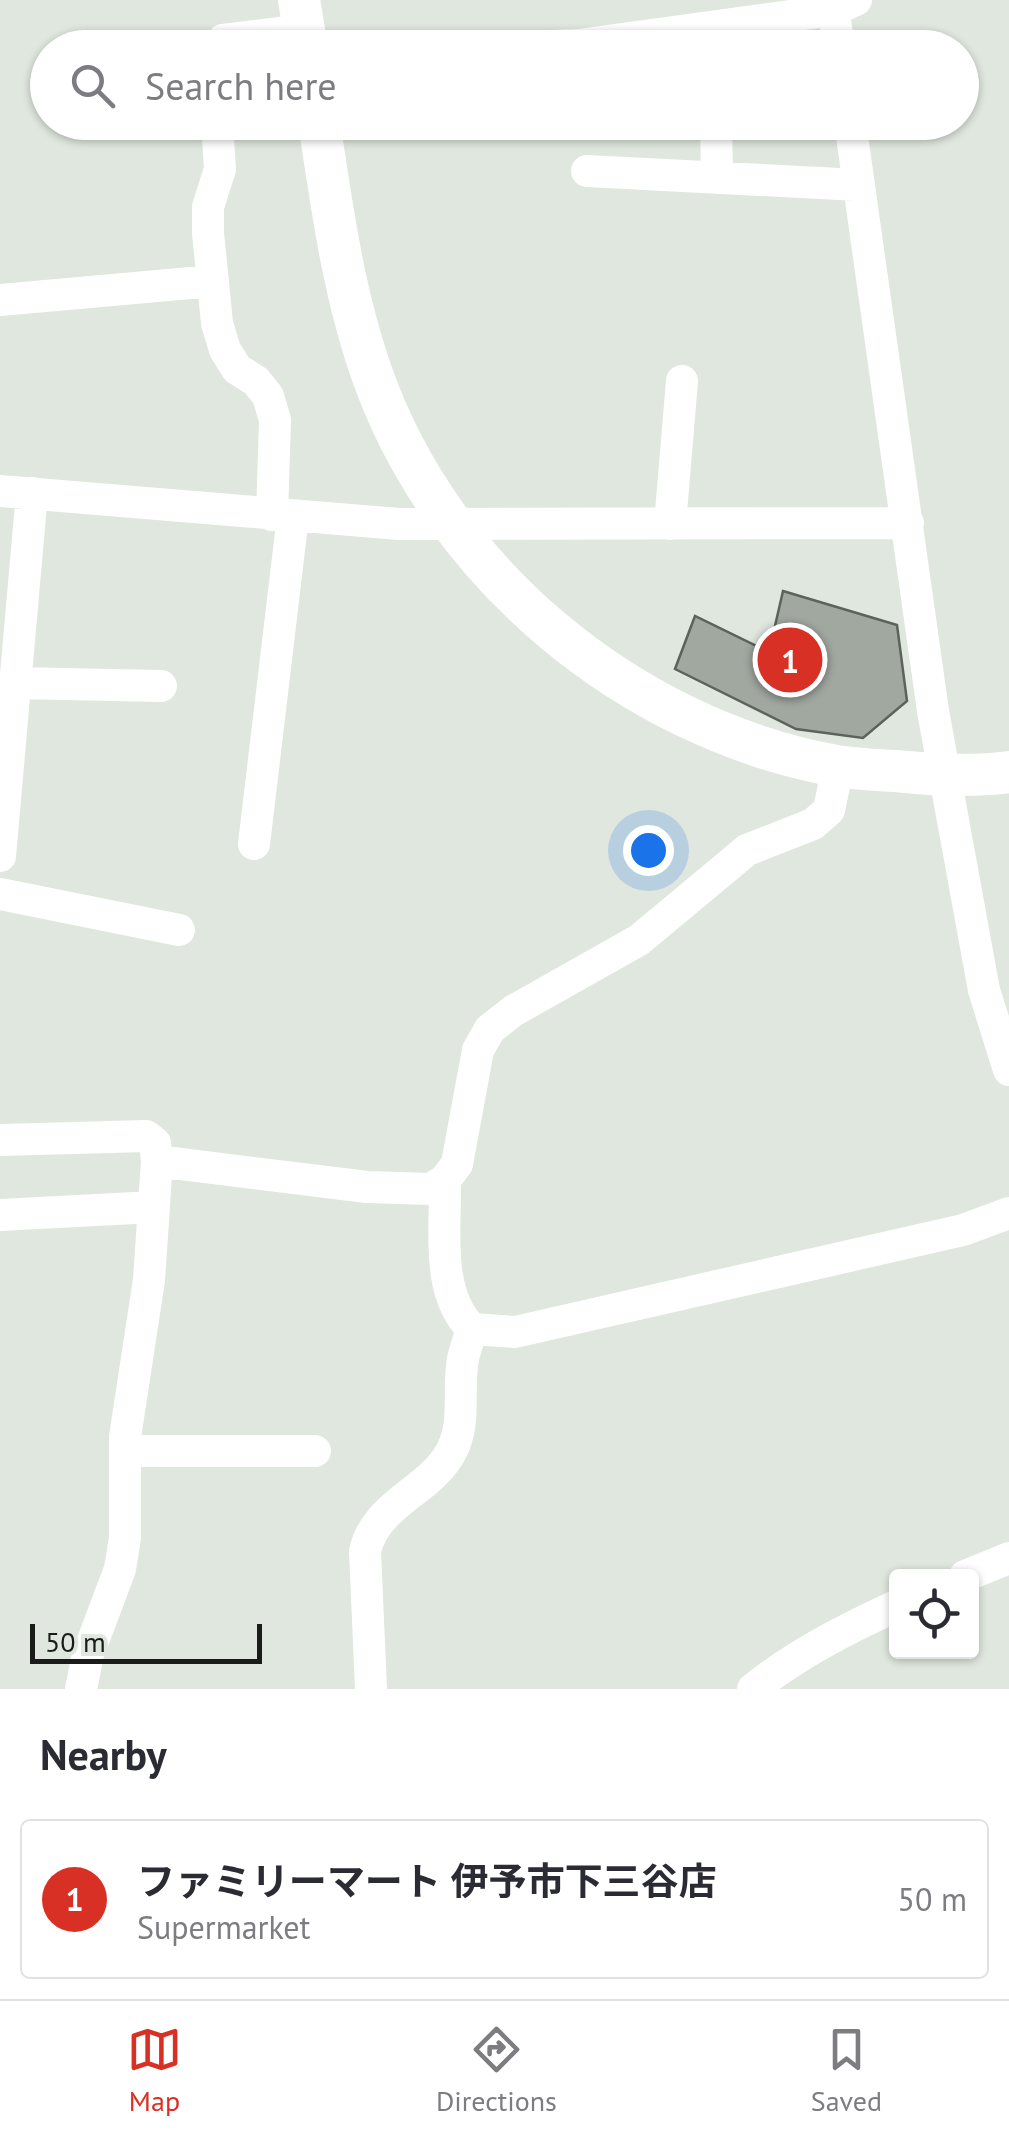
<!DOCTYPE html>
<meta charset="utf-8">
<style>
body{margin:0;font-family:"PT Sans","Noto Sans JP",sans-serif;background:#f7f7f7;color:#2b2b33}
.controls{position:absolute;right:30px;bottom:30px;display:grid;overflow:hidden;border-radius:10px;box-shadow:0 2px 8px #0004}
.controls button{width:90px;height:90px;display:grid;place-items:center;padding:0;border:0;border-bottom:2px solid #e1e1e2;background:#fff;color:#2b2b33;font:50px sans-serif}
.scale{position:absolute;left:30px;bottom:25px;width:232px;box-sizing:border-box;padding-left:10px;border:5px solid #191c19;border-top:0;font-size:28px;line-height:35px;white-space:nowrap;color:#191c19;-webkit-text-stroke:8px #dfe7de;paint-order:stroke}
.you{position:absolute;left:648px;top:850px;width:35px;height:35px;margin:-25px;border:8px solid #fff;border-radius:50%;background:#1a73e8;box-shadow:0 0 0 15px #1a73e833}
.badge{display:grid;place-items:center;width:65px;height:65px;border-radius:50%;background:#d93025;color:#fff;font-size:32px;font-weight:700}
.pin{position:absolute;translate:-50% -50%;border:5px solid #fff;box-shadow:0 2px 10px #0006}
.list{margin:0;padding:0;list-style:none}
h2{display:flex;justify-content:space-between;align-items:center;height:130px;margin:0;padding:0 40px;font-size:42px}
h2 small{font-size:32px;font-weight:400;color:#7c7c81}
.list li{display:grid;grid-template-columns:65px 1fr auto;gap:30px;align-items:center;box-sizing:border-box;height:160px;margin:0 20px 20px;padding:0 20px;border:2px solid #e1e1e2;border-radius:10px}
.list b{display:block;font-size:38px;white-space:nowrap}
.list p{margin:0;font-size:32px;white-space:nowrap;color:#7c7c81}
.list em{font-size:32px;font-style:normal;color:#7c7c81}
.icon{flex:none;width:55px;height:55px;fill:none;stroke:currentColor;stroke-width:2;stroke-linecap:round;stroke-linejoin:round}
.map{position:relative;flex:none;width:1009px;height:1689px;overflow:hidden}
.search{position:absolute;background:#fff;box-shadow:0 2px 8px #0004;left:30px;right:30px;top:30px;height:110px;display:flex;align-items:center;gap:25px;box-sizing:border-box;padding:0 35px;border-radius:55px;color:#7c7c81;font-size:38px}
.sheet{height:310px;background:#fff}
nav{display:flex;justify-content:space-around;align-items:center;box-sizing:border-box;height:140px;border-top:2px solid #e1e1e2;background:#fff;font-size:28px;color:#7c7c81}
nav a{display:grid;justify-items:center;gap:5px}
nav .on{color:#d93025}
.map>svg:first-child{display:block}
</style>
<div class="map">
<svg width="1009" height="1689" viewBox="0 0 1009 1689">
<rect width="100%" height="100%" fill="#dfe7de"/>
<!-- building -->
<path fill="#a1a8a0" stroke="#5c635b" stroke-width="2.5" d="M783 591 897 625 907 701 863 738 796 729 675 669 695 616 769 652Z"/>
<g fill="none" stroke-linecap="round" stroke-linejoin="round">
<!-- minor -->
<path stroke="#fff" stroke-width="32" d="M832 0 839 48
M216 48 223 40 304 30
M493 48 578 45 834 10 856 0
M217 122 220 169 208 207V233L217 323 225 350 237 369 256 381 268 396 275 420 272 515
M716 122 717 178
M850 122 933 711 984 990 1009 1070
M587 171 859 185
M0 300 213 281
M0 491 399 524 908 523
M670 524 682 381
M15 683 161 686
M254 844 293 516
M0 856 32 493
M0 894 179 930
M0 1140 146 1136 155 1143 157 1161 149 1280 125 1437V1538L120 1569 88 1654 81 1689
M157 1161 367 1187 431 1189 445 1180 457 1164 478 1050 490 1029 513 1011 639 940 747 850 813 824 829 810 838 766
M445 1180C446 1228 435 1293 472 1329L515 1332 963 1230 1009 1213
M0 1215 154 1207
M125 1451H315
M965 1576 1009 1558
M371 1689 365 1551C376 1503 429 1492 451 1452 467 1421 457 1391 463 1359 465 1349 469 1339 472 1329
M753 1689C797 1654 846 1629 896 1606"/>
<!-- tertiary -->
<path stroke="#fff" stroke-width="42" d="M299 0 307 48
M319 122C332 207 343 292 372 374 442 573 629 728 836 766 855 769 876 770 896 771 934 775 971 777 1009 772"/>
</g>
</svg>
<div class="controls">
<button><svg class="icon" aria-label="locate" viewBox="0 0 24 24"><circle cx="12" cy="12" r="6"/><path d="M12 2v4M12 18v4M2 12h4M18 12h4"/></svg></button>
</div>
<div class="scale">50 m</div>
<div class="you"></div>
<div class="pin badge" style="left:790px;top:660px">1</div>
<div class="search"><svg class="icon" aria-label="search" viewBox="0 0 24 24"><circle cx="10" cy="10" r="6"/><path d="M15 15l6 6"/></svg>Search here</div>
</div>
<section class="sheet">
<h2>Nearby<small></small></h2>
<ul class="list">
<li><span class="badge">1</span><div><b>ファミリーマート 伊予市下三谷店</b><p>Supermarket</p></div><em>50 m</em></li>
</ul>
</section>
<nav>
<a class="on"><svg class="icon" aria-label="map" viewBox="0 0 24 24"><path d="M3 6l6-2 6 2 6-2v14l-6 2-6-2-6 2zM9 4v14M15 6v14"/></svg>Map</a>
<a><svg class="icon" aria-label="directions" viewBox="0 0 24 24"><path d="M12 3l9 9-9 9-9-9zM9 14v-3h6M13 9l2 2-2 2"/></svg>Directions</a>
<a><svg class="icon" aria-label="saved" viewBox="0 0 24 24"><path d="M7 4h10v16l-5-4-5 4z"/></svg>Saved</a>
</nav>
